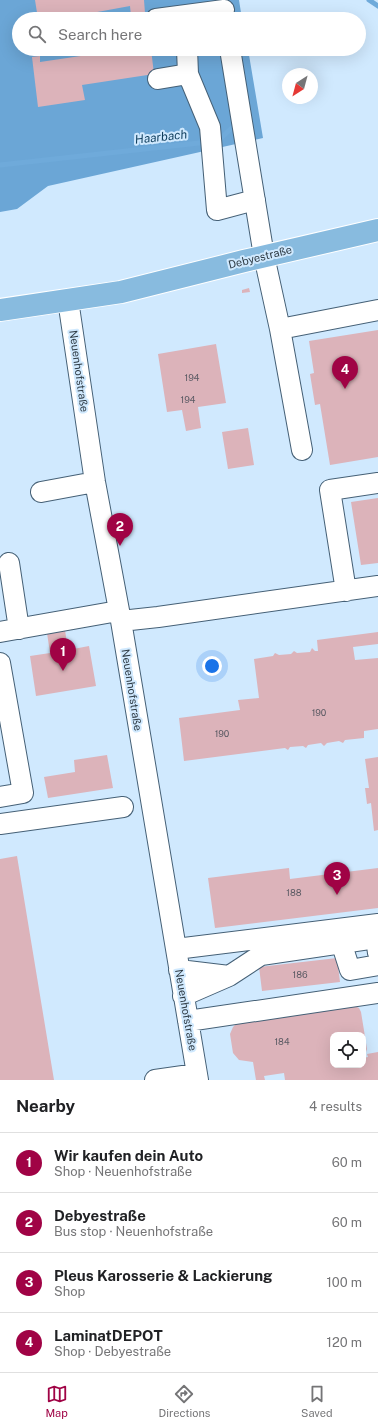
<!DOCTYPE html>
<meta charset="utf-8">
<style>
body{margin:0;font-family:"Public Sans",sans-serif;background:#f6f6f6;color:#202124}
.controls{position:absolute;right:12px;bottom:12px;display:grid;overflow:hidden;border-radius:8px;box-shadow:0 4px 16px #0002}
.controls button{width:36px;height:36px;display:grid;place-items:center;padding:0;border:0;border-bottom:1px solid #e0e0e0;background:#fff;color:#202124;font:20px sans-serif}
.compass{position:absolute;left:282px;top:68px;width:36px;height:36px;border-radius:50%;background:#fff;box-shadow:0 4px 16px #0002;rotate:216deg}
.you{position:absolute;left:212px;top:666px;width:14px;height:14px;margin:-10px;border:3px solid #fff;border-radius:50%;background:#1a73e8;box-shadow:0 0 0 6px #1a73e833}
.badge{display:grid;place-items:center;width:26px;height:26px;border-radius:50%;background:#a00345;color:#fff;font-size:13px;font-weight:700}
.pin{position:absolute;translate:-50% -33px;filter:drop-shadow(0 1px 2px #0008)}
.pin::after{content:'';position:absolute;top:21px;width:14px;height:12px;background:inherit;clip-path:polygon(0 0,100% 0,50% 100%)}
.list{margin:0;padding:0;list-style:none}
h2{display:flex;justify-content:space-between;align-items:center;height:52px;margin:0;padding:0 16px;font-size:17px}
h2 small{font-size:13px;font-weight:400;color:#757577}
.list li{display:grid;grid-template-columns:26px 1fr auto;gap:12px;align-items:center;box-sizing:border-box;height:60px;padding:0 16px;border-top:1px solid #e0e0e0}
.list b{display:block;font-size:15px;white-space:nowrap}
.list p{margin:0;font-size:13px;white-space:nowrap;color:#757577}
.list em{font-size:13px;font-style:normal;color:#757577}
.icon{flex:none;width:22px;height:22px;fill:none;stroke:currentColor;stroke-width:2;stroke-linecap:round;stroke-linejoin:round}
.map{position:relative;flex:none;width:378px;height:1080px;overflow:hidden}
.search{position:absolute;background:#fff;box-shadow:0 4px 16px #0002;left:12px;right:12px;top:12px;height:44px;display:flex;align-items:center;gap:10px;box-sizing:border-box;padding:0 14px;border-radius:22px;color:#757577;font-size:15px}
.sheet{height:292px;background:#fff}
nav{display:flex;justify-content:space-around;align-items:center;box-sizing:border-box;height:56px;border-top:1px solid #e0e0e0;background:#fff;font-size:11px;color:#757577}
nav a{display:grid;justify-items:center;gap:2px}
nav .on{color:#a00345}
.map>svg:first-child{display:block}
</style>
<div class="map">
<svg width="378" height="1080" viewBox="0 0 378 1080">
<rect width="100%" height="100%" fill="#d0e9fe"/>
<!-- forest -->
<path fill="#6ba6d6" d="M0 0H239L242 19H19V49H248L263 138 48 186 17 209 0 212Z"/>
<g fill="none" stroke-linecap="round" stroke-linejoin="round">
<!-- stream -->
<path stroke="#6faada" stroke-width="5" d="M227 0 231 19
M369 0 378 6
M216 141 219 140 237 123
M0 165 208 142"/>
</g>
<!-- building -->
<path fill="#dcb3ba" d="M35 0H144L145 13 131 16 130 6 59 19H38Z
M128 49H151L154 74 82 85 85 100 38 107 32 57 40 56V62Z
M249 288 250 292 242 293V290Z
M378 330V457L330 465 320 404 315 405 310 374 314 373 309 341Z
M216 344 226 403 198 407 201 428 186 431 182 410 167 412 158 354Z
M248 428 254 465 228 469 222 432Z
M378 498V563L361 565 351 502Z
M65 630 68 650 89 646 96 686 36 696 30 656 50 653 47 633Z
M378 632V644L353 647 355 660 378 658V729L364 731V738L345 740 343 743 339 741 327 743 324 746 321 743 308 745 306 748 303 746 290 747 288 750 285 748 184 761 179 718 240 710 238 700 259 698 254 659 273 656 275 653 279 655 291 654 294 651 297 653 310 652 312 648 315 651H318L317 640Z
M107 755 113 788 48 798 44 777 75 772 74 760Z
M378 757V830L374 831 371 803 367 804 365 788H369L365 759Z
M17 856 54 1080H0V859Z
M289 868 290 879 378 868V908L215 928 208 878Z
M337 958 340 982 262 991 259 967Z
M353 1005 359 1008 361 1012 367 1049 366 1052 363 1057V1035H333V1065H363V1058L368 1057 367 1054 378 1052V1080H285L284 1073 264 1076 265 1080H256L253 1062 239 1060 233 1053 230 1034 233 1027 237 1023Z"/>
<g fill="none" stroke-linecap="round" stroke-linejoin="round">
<defs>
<path id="minor" d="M156 19 224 10
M187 49 188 74 210 127 217 210 255 200
M230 49 264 256 280 329 378 310
M158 79 188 74
M68 300 95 482 121 621 198 1080
M280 329 302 450
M41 492 95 482
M9 563 19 629
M346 591 330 490 378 483
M121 621 158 617 378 586
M0 632 118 611
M0 663 23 793 0 797
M0 824 123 807
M341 942 350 970 378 965
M176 949 378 924
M179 970 229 976 183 996
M229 976 261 955 376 938 378 953
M188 1021 378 993
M155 1080 197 1074"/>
<path id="major" d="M0 310 121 292 244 261 378 230"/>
</defs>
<!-- minor casing -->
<use href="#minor" stroke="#456076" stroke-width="22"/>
<!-- major casing -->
<use href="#major" stroke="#fff" stroke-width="24"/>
<!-- minor -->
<use href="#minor" stroke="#fff" stroke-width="20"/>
<!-- major -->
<use href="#major" stroke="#88bbdf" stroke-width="22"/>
</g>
<g text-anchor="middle" stroke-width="4" stroke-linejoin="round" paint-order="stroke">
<!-- number labels -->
<g font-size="9" fill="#5a5a63">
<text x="192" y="381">194</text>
<text x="188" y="403">194</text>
<text x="319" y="716">190</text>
<text x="222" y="737">190</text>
<text x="294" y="896">188</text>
<text x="300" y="978">186</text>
<text x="282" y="1045">184</text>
</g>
<!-- street labels -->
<g font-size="11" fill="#2f3c46" stroke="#d0e9fe">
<text transform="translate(260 257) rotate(-14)" y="4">Debyestraße</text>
<text transform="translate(79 371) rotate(82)" y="4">Neuenhofstraße</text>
<text transform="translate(132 690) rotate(81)" y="4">Neuenhofstraße</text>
<text transform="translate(186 1010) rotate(80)" y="4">Neuenhofstraße</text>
</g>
<!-- water labels -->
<g font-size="12" font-style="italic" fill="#0d3c5b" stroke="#d0e9fe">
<text transform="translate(161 137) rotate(-6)" y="4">Haarbach</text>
</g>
</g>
</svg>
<div class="controls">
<button><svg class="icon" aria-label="locate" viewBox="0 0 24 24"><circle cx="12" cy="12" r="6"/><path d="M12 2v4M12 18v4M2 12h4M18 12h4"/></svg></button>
</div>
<svg class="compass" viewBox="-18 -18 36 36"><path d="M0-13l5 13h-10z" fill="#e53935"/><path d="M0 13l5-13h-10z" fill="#757577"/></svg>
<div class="you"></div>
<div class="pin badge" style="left:63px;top:671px">1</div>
<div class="pin badge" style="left:120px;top:546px">2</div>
<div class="pin badge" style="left:337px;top:895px">3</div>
<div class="pin badge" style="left:345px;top:389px">4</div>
<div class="search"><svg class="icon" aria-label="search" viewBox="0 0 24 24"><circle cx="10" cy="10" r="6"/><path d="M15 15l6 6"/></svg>Search here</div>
</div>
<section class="sheet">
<h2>Nearby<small>4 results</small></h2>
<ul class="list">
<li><span class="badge">1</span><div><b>Wir kaufen dein Auto</b><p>Shop · Neuenhofstraße</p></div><em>60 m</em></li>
<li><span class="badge">2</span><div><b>Debyestraße</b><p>Bus stop · Neuenhofstraße</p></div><em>60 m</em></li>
<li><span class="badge">3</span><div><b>Pleus Karosserie &amp; Lackierung</b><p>Shop</p></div><em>100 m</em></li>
<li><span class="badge">4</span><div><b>LaminatDEPOT</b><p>Shop · Debyestraße</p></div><em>120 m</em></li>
</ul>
</section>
<nav>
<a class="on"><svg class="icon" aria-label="map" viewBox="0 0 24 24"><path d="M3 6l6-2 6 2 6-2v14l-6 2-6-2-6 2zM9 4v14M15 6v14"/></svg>Map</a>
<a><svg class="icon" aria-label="directions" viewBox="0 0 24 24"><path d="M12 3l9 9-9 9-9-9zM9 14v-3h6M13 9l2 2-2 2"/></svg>Directions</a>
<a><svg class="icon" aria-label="saved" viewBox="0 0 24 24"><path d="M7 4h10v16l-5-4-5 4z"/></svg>Saved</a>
</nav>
